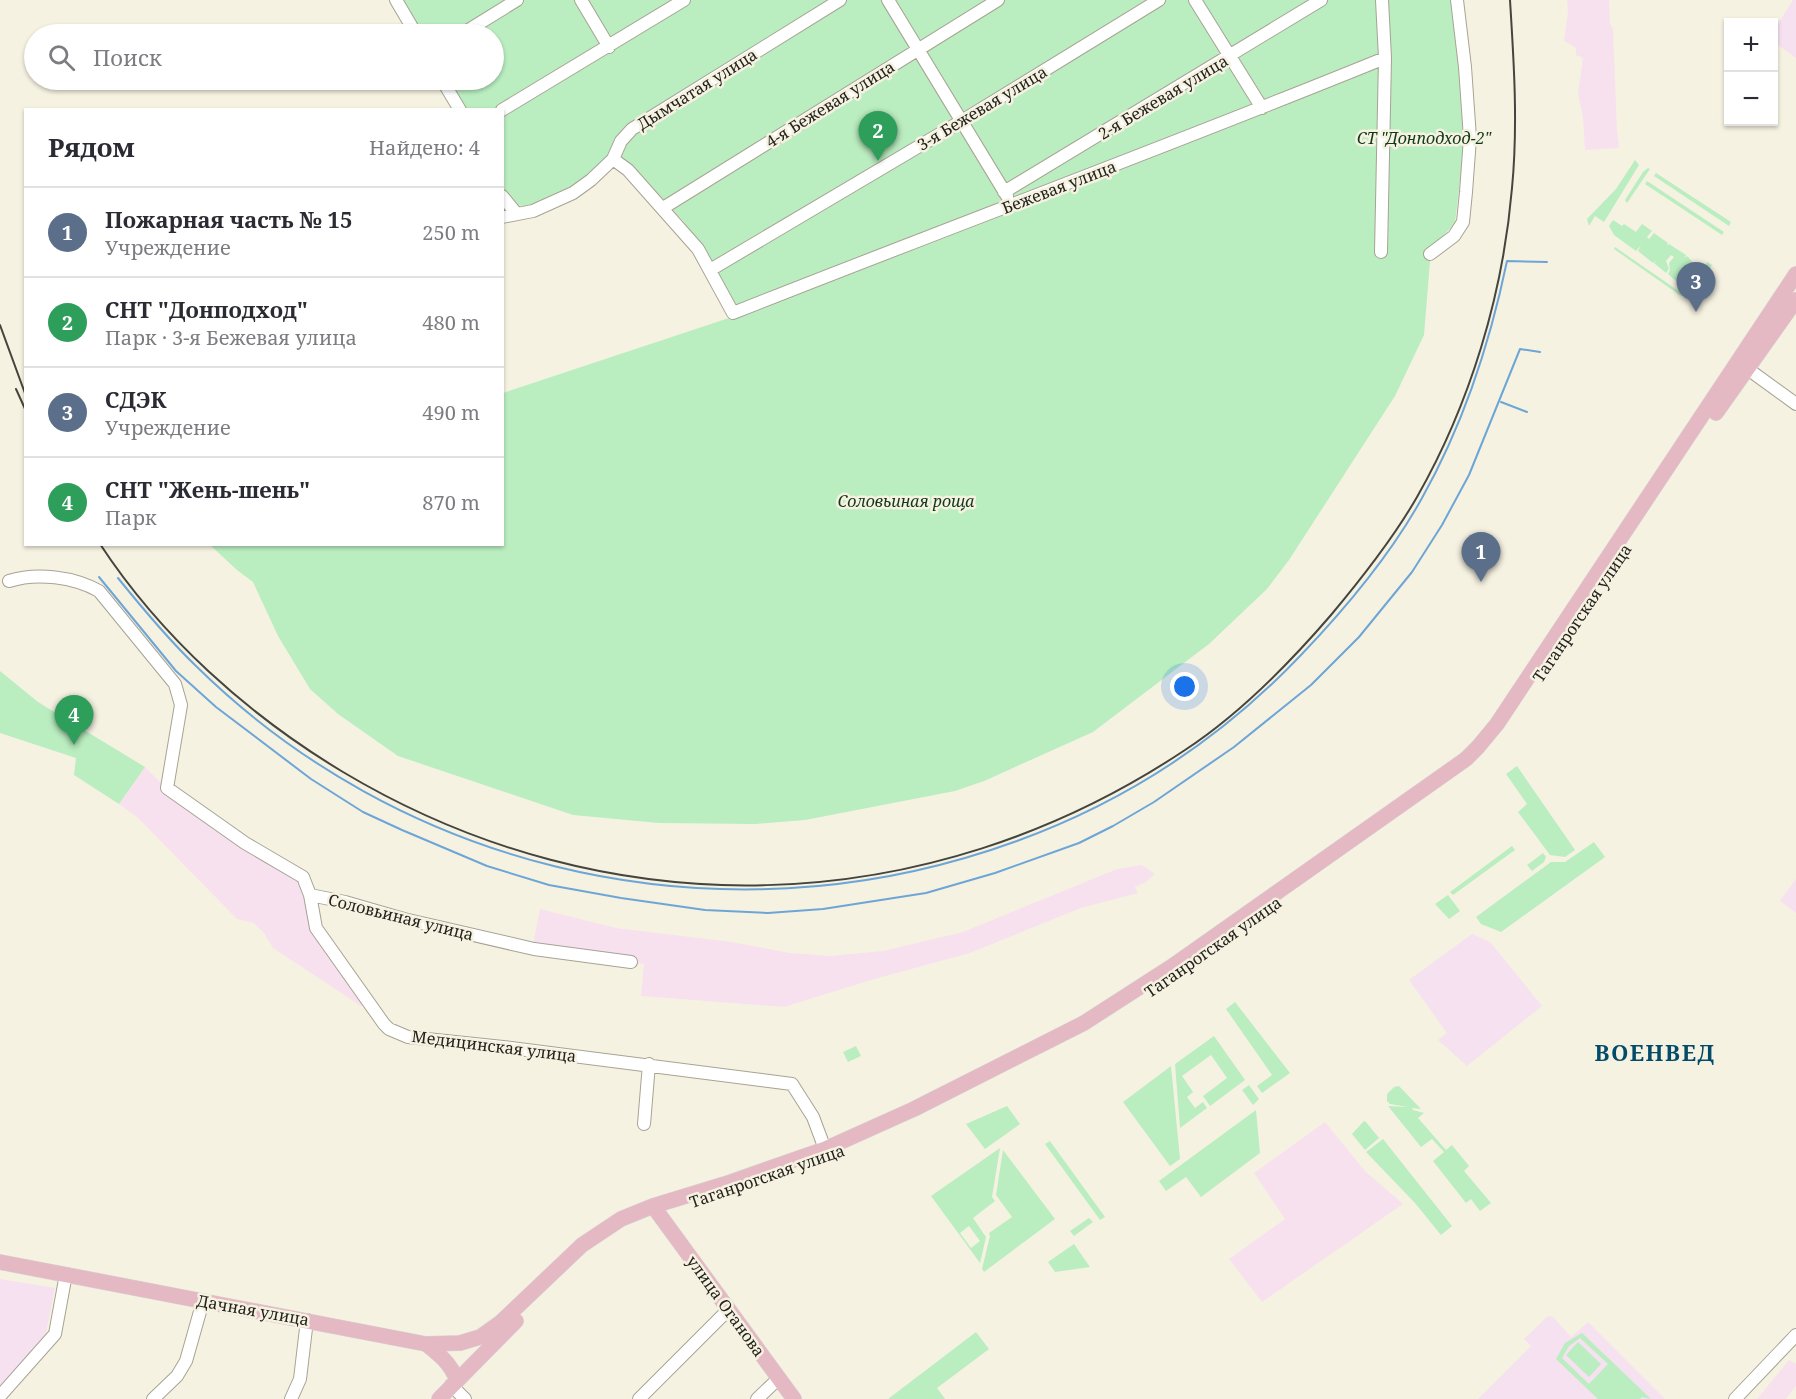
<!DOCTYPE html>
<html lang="ru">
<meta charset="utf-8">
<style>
body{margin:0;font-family:"Noto Serif",serif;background:#f2f2f3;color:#2b2b33}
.controls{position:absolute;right:18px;top:18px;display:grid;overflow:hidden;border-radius:0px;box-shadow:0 2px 4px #0004}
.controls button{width:54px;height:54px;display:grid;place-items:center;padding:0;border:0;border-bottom:2px solid #e1e1e2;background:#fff;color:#2b2b33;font:30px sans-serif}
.you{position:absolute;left:1185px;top:687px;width:21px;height:21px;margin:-15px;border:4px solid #fff;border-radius:50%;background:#1a73e8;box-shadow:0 0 0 9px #1a73e833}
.badge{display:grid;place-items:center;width:39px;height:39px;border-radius:50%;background:#d93025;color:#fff;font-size:20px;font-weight:700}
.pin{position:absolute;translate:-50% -50px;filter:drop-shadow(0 2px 3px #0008)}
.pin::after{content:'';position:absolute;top:32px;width:21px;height:18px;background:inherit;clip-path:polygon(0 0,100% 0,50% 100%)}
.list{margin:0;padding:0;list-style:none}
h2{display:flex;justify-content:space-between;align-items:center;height:78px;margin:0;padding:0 24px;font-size:26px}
h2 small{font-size:20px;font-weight:400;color:#7c7c81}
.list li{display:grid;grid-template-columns:39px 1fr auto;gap:18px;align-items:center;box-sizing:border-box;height:90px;padding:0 24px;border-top:2px solid #e1e1e2}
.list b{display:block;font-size:22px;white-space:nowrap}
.list p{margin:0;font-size:20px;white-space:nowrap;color:#7c7c81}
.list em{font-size:20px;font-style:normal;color:#7c7c81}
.icon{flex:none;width:33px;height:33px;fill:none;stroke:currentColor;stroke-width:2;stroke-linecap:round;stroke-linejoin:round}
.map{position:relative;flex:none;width:1796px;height:1399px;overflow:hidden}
.search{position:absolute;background:#fff;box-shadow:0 2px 4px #0004;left:24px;top:24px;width:480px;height:66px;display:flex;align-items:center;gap:15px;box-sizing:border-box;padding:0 21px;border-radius:33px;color:#7c7c81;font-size:22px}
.panel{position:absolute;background:#fff;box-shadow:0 2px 4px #0004;left:24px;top:108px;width:480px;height:438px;border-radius:0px}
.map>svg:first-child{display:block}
</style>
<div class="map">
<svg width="1796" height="1399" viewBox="0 0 1796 1399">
<rect width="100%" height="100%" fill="#f6f2e2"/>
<!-- industrial -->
<path fill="#f8e1ee" d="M1567 0H1609L1610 24 1613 29 1617 130 1619 148 1585 150 1583 118 1578 93 1583 58 1576 55V48L1564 41 1568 13Z
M145 767 161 783 227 834 293 874 303 887 309 923 366 1001 361 1006 273 948 264 933 254 923 237 919 138 818 119 804Z
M1142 865 1155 874 1146 882 1135 887 1138 893 1081 908 970 953 871 980 784 1007 641 996 644 964 532 949 540 909 616 928 732 942 790 953 830 956 883 951 963 932 1117 869Z
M1325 1122 1365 1171 1403 1204 1262 1302 1229 1259 1285 1219 1254 1173Z
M1789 1360 1796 1364V1386L1786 1399H1757Z"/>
<!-- education -->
<path fill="#f6e1f0" d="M1793 0H1796V58L1774 42V30Z
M1796 879V913L1780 901Z
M1472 934 1490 942 1542 1006 1467 1066 1438 1040 1447 1033 1409 980Z
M0 1279 55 1288 45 1338 0 1390Z
M1548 1316 1553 1317 1571 1337 1588 1322 1665 1399H1478L1531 1346 1524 1339Z"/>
<!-- green -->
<path fill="#baedc0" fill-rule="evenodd" d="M399 0H1452L1465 138 1455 223 1431 249 1424 335 1395 396 1289 560 1267 589 1209 644 1093 732 984 781 955 791 805 820 756 824 659 823 573 815 398 756 338 714 310 689 278 636 253 582 237 570 210 545 502 544 503 393 732 317 684 222 630 164 611 157 590 179 529 207 517 205 503 189 502 110 460 109 445 80H494V34H419Z
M1635 160 1639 165 1604 222 1595 216 1589 226 1587 219 1616 189Z
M1648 168 1650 169 1627 203 1625 200 1643 172Z
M1656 173 1731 222 1729 226 1654 176Z
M1647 181 1724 232 1722 235 1645 184Z
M1613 220 1622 226 1624 224 1636 232 1642 224 1652 231 1647 237 1649 239 1654 233 1668 243 1667 246 1669 244 1686 255 1684 258 1687 256C1697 264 1694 272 1686 280L1676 281 1668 274 1670 270 1669 263 1674 257 1671 255 1666 261 1669 269 1666 273 1654 263 1656 260 1653 263 1638 251 1641 245 1636 251 1614 235 1609 226Z
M1615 247 1683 294 1681 296 1614 249Z
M1707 262 1712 265 1695 291 1690 288Z
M0 671 38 702 145 767 119 804 74 775 76 758 0 733Z
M1517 766 1575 850 1565 857 1550 855 1518 812 1527 804 1506 774Z
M1594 842 1605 857 1501 932 1481 924 1476 917 1551 862H1565Z
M1512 846 1515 850 1453 895 1450 892Z
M1543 853 1546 857 1544 862 1532 871 1527 865Z
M1448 895 1460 911 1449 919 1435 904Z
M1235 1002 1290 1073 1262 1093 1257 1086 1272 1075 1226 1009Z
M1214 1036 1245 1080 1210 1106 1203 1096 1227 1078 1211 1055 1182 1076 1193 1092 1187 1097 1195 1108 1203 1102 1207 1108 1180 1128 1175 1064Z
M856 1046 861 1056 848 1062 843 1052Z
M1171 1066 1180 1159 1170 1166 1123 1102Z
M1249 1085 1259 1099 1253 1105 1242 1090Z
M1399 1086 1421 1109 1412 1108 1413 1110 1424 1113 1418 1118 1446 1150 1452 1145 1469 1166 1464 1171 1491 1203 1480 1211 1471 1199 1466 1203 1433 1161 1444 1152 1432 1139 1421 1147 1388 1106 1408 1107 1390 1104 1387 1101V1094L1394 1087Z
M1007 1106 1020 1124 985 1149 966 1124Z
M1256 1110 1260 1153 1201 1197 1186 1177 1166 1191 1159 1181Z
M1364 1121 1366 1122 1379 1138 1365 1150 1352 1134Z
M1383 1139 1452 1226 1441 1235 1415 1203 1366 1152Z
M1050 1141 1105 1217 1100 1220 1045 1144Z
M1000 1148 992 1197 995 1201 973 1218 986 1237 980 1263 931 1196ZM969 1226 980 1241 971 1248 960 1233Z
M1003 1150 1055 1219 984 1272 982 1269 990 1236 989 1233 1012 1217 996 1195Z
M1089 1218 1093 1222 1074 1236 1070 1231Z
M1074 1244 1090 1267 1055 1272 1048 1262Z
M976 1332 989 1349 937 1388 945 1399H888Z
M1582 1333 1651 1399 1642 1397 1640 1399H1598L1556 1359 1565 1343ZM1580 1338 1608 1364 1589 1384 1562 1358 1569 1346Z
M1578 1342 1601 1364 1589 1377 1566 1355Z"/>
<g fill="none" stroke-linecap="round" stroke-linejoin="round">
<!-- stream -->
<path stroke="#6da6d6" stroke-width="2" d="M1501 402 1527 412
M99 577 176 671 216 707 311 779 363 812 402 830 487 866 549 885 621 898 705 910 768 913 823 909 926 893 995 873 1079 843 1113 826 1154 802 1234 747 1311 685 1359 637 1412 572 1442 525 1469 475 1520 349 1540 352
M118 578C143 609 168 639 196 666 398 865 694 937 965 858 1096 820 1207 754 1301 655 1346 608 1390 556 1422 498 1463 425 1490 343 1507 261L1547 262"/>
<defs>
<path id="minor" d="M396 0 416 34
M581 0 609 47
M888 0 1007 196
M1195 0 1262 108
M462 34 517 0
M442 80 460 110
M502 110 684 0
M613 159 628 170 698 249 733 313C950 227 1169 146 1385 58
M1004 192 1321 0
M502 196 516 213
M663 208 998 0
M502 217 533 211 573 193 591 180 613 159 621 141 632 129 840 0
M1381 252 1385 58 1382 0
M1430 254 1454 236 1463 222 1466 192 1470 138 1465 67 1457 0
M710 270 960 122 1159 0
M1741 364 1796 404
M9 581C37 572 74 577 99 591L175 684 181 705 167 788 245 843 303 877 310 895 345 902 404 919 534 949 631 962
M310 895 316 928 384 1024 389 1029 408 1037 503 1047 792 1084 813 1117 825 1149
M644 1124 649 1064
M451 1385 465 1399
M0 1396 55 1334 66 1274
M153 1399 177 1376 186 1361 203 1301
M291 1399 300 1379 307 1320
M639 1399 728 1310
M757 1399 779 1378
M1735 1399 1796 1335"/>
<path id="major" d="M1716 413 1796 300
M653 1206 794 1399
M0 1262 426 1344 460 1343 480 1337 501 1322 582 1245 621 1219 653 1206 725 1184 825 1149 914 1109 1084 1023 1174 965 1466 759 1478 747 1497 724 1796 274
M426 1344C440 1355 450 1363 457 1380
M439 1399 516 1321"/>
</defs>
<!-- minor casing -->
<use href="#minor" stroke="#a7a394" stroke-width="14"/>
<!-- major casing -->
<use href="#major" stroke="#d7d7d6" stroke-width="16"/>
<!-- minor -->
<use href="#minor" stroke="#fff" stroke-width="12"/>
<!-- major -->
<use href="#major" stroke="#e5b9c4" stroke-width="15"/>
<!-- rail -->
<path stroke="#46453d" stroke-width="2" d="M0 325 26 396
M16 389 26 411
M100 544C161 637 248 715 343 772 609 931 927 922 1185 750 1240 714 1288 665 1331 615 1362 578 1393 539 1417 497 1470 404 1503 295 1512 188 1518 126 1514 63 1510 0"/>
</g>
<g text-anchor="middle" stroke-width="5" stroke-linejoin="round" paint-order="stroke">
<!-- street labels -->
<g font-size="16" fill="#23221c" stroke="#f6f2e2">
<text transform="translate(697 89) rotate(-32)" y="6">Дымчатая улица</text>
<text transform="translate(1163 97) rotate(-31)" y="6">2-я Бежевая улица</text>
<text transform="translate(830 104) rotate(-32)" y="6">4-я Бежевая улица</text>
<text transform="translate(982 108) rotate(-31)" y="6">3-я Бежевая улица</text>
<text transform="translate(1059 187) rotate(-21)" y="6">Бежевая улица</text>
<text transform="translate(1582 613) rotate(-56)" y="6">Таганрогская улица</text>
<text transform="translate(401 917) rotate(14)" y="6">Соловьиная улица</text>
<text transform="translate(1213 947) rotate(-35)" y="6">Таганрогская улица</text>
<text transform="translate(494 1046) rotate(7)" y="6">Медицинская улица</text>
<text transform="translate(767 1176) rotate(-19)" y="6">Таганрогская улица</text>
<text transform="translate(726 1306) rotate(54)" y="6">улица Оганова</text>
<text transform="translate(253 1310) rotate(10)" y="6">Дачная улица</text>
</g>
<!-- park labels -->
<g font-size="16" font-style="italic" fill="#0f3919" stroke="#f6f2e2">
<text x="1424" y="144">СТ "Донподход-2"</text>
<text x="906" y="507">Соловьиная роща</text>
</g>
<!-- district labels -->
<g font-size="22" font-weight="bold" letter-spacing="1.5" fill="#044b69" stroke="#f6f2e2">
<text x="1655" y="1061">ВОЕНВЕД</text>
</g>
</g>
</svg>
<div class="controls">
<button>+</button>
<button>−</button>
</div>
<div class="you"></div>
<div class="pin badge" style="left:1481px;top:582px;background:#5c6f8a">1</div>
<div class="pin badge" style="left:878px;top:161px;background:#2e9e5b">2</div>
<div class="pin badge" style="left:1696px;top:312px;background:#5c6f8a">3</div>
<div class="pin badge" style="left:74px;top:745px;background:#2e9e5b">4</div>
<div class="search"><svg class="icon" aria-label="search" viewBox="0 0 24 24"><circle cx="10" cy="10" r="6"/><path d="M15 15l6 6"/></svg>Поиск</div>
<section class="panel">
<h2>Рядом<small>Найдено: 4</small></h2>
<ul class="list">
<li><span class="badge" style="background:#5c6f8a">1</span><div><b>Пожарная часть № 15</b><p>Учреждение</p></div><em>250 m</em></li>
<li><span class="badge" style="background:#2e9e5b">2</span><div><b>СНТ &quot;Донподход&quot;</b><p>Парк · 3-я Бежевая улица</p></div><em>480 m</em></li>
<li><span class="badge" style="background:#5c6f8a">3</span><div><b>СДЭК</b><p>Учреждение</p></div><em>490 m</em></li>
<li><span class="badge" style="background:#2e9e5b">4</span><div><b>СНТ &quot;Жень-шень&quot;</b><p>Парк</p></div><em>870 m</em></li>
</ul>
</section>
</div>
